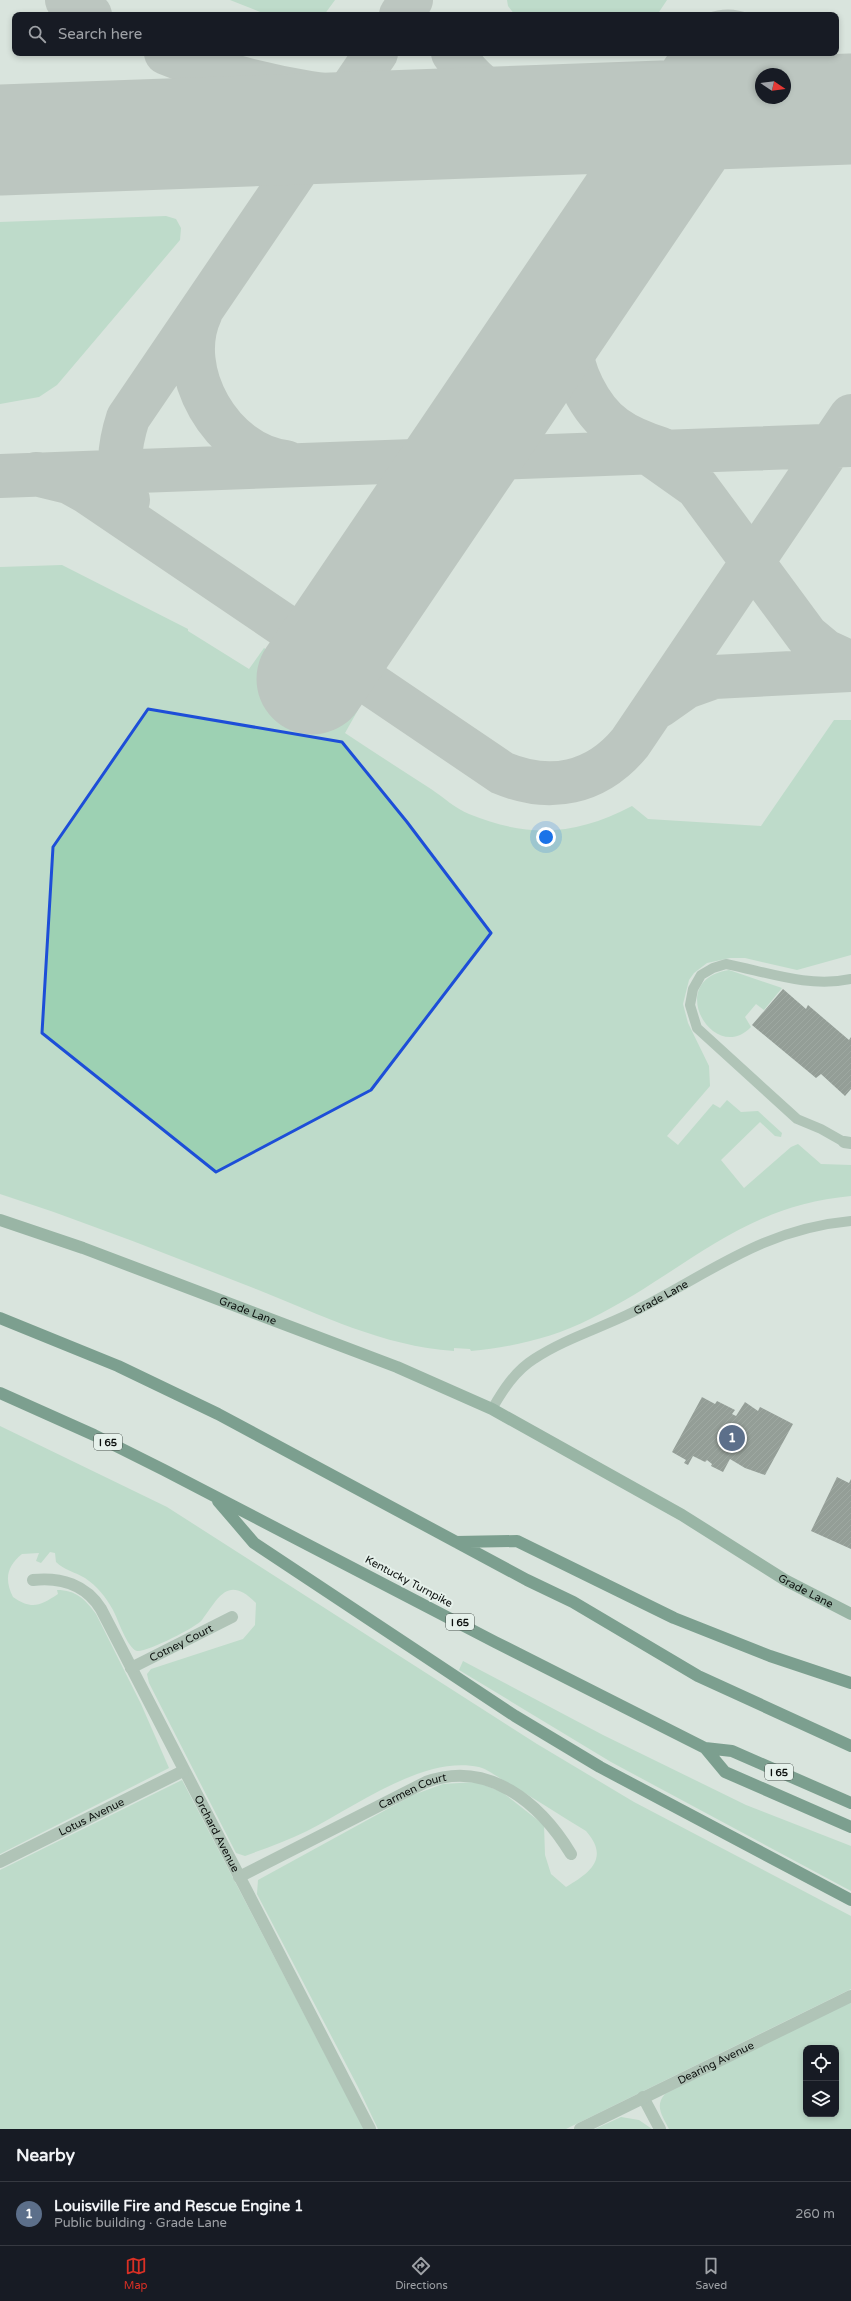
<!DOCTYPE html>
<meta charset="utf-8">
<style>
body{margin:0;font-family:"Varela Round",sans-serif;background:#20242c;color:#f1f3f6}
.controls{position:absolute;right:12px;bottom:12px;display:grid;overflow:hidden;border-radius:8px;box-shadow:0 2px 6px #0003}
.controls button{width:36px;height:36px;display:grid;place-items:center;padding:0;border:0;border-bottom:1px solid #363941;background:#171b24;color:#f1f3f6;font:20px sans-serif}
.compass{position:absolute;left:755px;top:68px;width:36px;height:36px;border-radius:50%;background:#171b24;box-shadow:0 2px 6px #0003;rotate:103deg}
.you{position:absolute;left:546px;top:837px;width:14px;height:14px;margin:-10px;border:3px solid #fff;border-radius:50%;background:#1a73e8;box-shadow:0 0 0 6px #1a73e833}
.badge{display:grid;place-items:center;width:26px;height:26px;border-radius:50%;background:#d93025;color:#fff;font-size:13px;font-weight:700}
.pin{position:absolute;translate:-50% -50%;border:2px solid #fff;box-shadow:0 1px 4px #0006}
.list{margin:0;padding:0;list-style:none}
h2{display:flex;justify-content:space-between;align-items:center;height:52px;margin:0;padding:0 16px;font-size:17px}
h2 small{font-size:13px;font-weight:400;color:#9ea1a6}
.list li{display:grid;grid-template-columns:26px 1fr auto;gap:12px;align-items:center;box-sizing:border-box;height:64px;padding:0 16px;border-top:1px solid #363941}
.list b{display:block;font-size:15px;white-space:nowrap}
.list p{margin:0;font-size:13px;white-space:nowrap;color:#9ea1a6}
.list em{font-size:13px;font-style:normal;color:#9ea1a6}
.icon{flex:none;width:22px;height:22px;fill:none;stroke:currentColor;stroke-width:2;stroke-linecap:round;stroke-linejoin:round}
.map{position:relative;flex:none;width:851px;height:2129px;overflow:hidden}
.search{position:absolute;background:#171b24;box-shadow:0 2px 6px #0003;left:12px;right:12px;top:12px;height:44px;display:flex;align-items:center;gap:10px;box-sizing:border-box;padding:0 14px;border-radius:8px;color:#9ea1a6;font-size:15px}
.sheet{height:116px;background:#171b24}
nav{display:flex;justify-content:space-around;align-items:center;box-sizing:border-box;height:56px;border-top:1px solid #363941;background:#171b24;font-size:11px;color:#9ea1a6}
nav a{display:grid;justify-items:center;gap:2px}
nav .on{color:#d93025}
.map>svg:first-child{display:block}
</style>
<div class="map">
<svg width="851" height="2129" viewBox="0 0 851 2129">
<defs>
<pattern id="building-hatch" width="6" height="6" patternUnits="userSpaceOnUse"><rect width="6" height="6" fill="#404943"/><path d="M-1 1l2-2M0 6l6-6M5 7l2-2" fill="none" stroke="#585f5a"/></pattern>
</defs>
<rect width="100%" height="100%" fill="#d9e4dd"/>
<!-- green -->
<path fill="#9dd1b3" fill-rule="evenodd" d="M230 0H335L324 15H268Z
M507 0H667L657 15H515L508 6Z
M166 216 176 219 181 228 180 240 57 385 39 397 0 404V222Z
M62 565 188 629V631L249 669 264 648 358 710 345 733C373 752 402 770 431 789 443 797 456 809 469 814 528 838 575 836 632 806L648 819 761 826 834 720H851V955L797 970 745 958H730L707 963 694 973 689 980 683 1004 688 1023 709 1066 710 1086 667 1136 678 1145 713 1104 720 1108 727 1100 741 1112 758 1111 782 1133 781 1137 775 1136 760 1122 721 1160 744 1188 791 1147 798 1144 821 1164 851 1165V1196C739 1206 684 1273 590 1319 553 1338 512 1347 471 1351L470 1349 454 1348V1351C382 1346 322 1315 256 1289 171 1256 87 1222 0 1194V567Z
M729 970 782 988 764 1010 756 1004 745 1017 751 1027C714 1066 663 980 729 970Z
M0 1426 167 1507 537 1744 634 1802 851 1916V1989L566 2129H378L358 2087 257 1894 258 1880 413 1795 443 1784 476 1782 502 1792 544 1825 545 1855 551 1874 566 1887C590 1873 610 1858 586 1831 558 1814 531 1796 503 1780 496 1776 487 1769 479 1767 423 1755 355 1807 307 1831 287 1841 266 1848 245 1856L236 1853 149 1683 147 1674 151 1669 243 1639 255 1625 256 1603C228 1575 219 1597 202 1620 197 1627 145 1653 137 1651 127 1648 118 1619 113 1610 106 1597 97 1586 85 1578 75 1572 64 1570 56 1562L55 1553 50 1552 41 1563 36 1561 39 1553 22 1554C7 1566 4 1579 13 1597 32 1610 40 1606 58 1594L57 1590C76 1590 85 1599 96 1614L141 1704 169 1768 0 1854Z
M463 1661 603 1735 746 1805 851 1846V1891L611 1762 459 1670Z
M182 1780 364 2129H0V1870Z
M851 2000V2129H669C663 2117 654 2106 665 2094ZM806 2048H836V2114H806Z
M621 2117 639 2120 652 2129H595Z"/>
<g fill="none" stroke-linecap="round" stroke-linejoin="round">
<!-- taxiway -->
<path stroke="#9aa29d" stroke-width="44" d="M67 0 90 15
M401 15 411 0
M166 53C300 109 450 108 594 107 680 107 765 108 851 104
M453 53C469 78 493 99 523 106
M659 173C644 196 628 218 613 241 580 289 553 330 583 388 601 424 623 437 661 449
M201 312C173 371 222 455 286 462
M639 446 697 487 807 636 825 651 851 663
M36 474 69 482 87 492 502 773C550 793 596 784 630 743L851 416
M0 476 851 445
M128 500C116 473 119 446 128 418L376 53
M659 706 686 687 714 677 851 670"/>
<!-- runway -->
<path stroke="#9aa29d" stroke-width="111" d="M0 140 851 109
M312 679 728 65"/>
</g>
<!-- building -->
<path fill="url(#building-hatch)" d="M783 989 806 1009 808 1005 849 1040 851 1037V1089L845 1096 821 1074 816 1078 752 1025Z
M702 1397 715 1404 717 1401 735 1410 732 1414 736 1416 745 1402 758 1411 760 1407 793 1424 765 1475 745 1468 730 1459 723 1472 711 1466 712 1464 707 1460 705 1462 693 1456 688 1465 684 1463 686 1460 672 1452Z
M837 1477 849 1483 851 1479V1549L811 1531Z"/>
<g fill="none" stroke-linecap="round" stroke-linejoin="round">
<!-- lane -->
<g stroke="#7e9d8b" stroke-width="10">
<path d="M844 1142 821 1129 797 1119 697 1028 690 1005 693 989 701 975 713 968 726 964C767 972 808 988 851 979"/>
<path id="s1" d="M492 1409C503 1390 515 1371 534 1359 564 1339 601 1328 633 1312 709 1274 762 1229 851 1221"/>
</g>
<!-- street -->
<g stroke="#7e9d8b" stroke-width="12">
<path d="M844 1142 851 1143"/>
<path id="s2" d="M33 1580C61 1577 86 1585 101 1609L370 2129"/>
<path id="s3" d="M131 1668 232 1617"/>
<path id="s4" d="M0 1862 183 1771"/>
<path id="s5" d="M239 1877 426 1782C488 1759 540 1803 571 1854"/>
<path d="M643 2097 660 2129"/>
<path id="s6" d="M580 2129 851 1996"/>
</g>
<!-- secondary -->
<path stroke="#4c7c62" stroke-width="12" id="s7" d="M0 1220 83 1248 397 1367 492 1409 682 1515 785 1580 851 1614"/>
<!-- highway -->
<path stroke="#0c4d31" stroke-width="12" d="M0 1318 118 1366 218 1414 527 1580 573 1602 698 1676 851 1746
M0 1393 94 1435 164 1470 495 1642 705 1748 732 1751 851 1803
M218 1501 254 1543 515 1716 600 1767 851 1900
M456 1542 517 1541 674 1618 770 1656 851 1683
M705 1748 725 1772 851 1827"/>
</g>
<!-- marked area -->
<path d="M0 0H851V2129H0ZM148 709 342 742 407 822 491 933 371 1090 216 1172 42 1033 53 847Z" fill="#d9e4dd" fill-opacity=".55" fill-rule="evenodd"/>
<path fill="none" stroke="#1d4ed8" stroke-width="3" stroke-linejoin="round" d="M148 709 342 742 407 822 491 933 371 1090 216 1172 42 1033 53 847Z"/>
<g text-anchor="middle" stroke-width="4" stroke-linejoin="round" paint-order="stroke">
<!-- shield labels -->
<g fill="#e6f1eb" stroke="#4d5450" stroke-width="1">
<rect x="94" y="1434" width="28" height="16" rx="3"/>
<rect x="446" y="1614" width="28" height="16" rx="3"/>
<rect x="765" y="1764" width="28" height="16" rx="3"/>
</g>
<g font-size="10" font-weight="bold" fill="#0c100e">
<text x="108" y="1446">I 65</text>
<text x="460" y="1626">I 65</text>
<text x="779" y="1776">I 65</text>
</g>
<!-- street labels -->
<g font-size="11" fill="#0c100e" stroke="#e6f1eb">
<text dy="4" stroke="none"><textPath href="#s1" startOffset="207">Grade Lane</textPath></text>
<text dy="4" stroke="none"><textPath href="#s7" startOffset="264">Grade Lane</textPath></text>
<text transform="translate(409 1581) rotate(28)" y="4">Kentucky Turnpike</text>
<text dy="4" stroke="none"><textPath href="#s7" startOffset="890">Grade Lane</textPath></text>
<text dy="4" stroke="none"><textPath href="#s3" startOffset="56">Cotney Court</textPath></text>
<text dy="4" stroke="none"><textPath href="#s5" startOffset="194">Carmen Court</textPath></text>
<text dy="4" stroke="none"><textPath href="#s4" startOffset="102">Lotus Avenue</textPath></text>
<text dy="4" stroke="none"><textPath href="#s2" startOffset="331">Orchard Avenue</textPath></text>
<text dy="4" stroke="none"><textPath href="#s6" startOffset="151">Dearing Avenue</textPath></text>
</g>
</g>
</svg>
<div class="controls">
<button><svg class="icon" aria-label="locate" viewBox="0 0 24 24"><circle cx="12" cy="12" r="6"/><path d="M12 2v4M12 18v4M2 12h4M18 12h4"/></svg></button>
<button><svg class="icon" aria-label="layers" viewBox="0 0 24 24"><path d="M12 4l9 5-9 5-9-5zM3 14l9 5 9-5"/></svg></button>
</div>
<svg class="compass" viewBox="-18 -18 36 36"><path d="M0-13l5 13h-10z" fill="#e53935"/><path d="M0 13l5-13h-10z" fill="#9ea1a6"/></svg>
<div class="you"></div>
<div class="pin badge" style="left:732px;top:1438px;background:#5c6f8a">1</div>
<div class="search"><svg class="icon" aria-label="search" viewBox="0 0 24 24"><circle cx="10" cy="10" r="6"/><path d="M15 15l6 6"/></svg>Search here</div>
</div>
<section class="sheet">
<h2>Nearby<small></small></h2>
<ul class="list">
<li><span class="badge" style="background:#5c6f8a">1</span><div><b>Louisville Fire and Rescue Engine 1</b><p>Public building · Grade Lane</p></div><em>260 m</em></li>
</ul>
</section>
<nav>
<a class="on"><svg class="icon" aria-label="map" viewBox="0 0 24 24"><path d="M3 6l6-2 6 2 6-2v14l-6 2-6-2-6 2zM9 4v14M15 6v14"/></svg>Map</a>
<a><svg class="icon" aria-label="directions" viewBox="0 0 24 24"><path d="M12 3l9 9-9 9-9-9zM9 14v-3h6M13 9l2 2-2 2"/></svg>Directions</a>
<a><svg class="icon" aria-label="saved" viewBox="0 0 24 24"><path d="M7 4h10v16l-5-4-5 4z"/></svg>Saved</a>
</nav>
